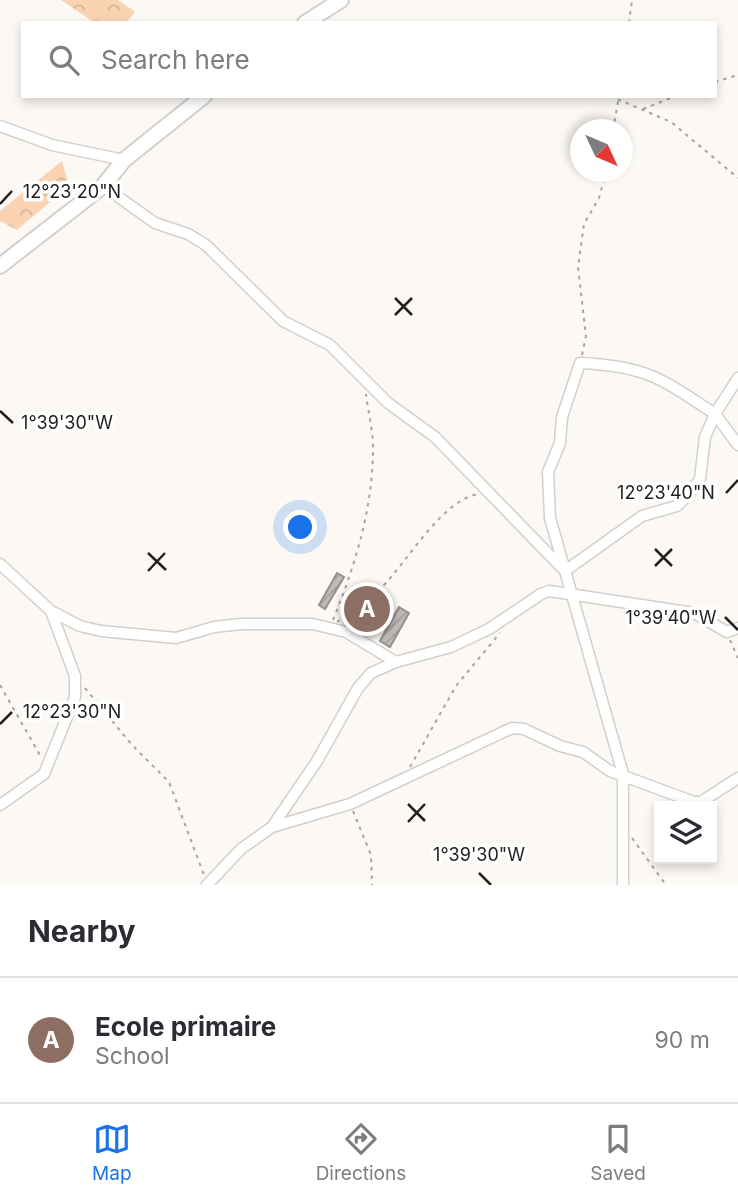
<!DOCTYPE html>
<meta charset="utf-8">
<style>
body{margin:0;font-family:Inter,sans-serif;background:#f7f7f7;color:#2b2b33}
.controls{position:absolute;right:21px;bottom:21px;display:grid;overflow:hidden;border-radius:0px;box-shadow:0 4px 10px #0003}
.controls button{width:63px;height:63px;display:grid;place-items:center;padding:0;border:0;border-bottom:2px solid #e1e1e2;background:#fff;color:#2b2b33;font:35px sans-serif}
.compass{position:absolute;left:570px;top:119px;width:63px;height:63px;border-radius:50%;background:#fff;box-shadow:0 4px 10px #0003;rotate:134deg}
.you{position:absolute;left:301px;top:528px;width:24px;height:24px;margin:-18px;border:5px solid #fff;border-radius:50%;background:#1a73e8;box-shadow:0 0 0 10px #1a73e833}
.badge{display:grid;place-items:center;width:46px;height:46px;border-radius:50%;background:#1a73e8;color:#fff;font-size:23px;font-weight:700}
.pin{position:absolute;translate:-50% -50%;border:4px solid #fff;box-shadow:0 2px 7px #0006}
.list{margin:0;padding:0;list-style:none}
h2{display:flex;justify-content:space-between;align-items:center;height:91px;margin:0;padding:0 28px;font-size:30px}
h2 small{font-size:23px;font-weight:400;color:#7c7c81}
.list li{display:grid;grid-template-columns:46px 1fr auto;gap:21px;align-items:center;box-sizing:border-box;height:126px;padding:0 28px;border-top:2px solid #e1e1e2}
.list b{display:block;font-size:26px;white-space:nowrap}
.list p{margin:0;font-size:23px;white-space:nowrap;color:#7c7c81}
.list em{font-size:23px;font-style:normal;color:#7c7c81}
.icon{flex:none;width:38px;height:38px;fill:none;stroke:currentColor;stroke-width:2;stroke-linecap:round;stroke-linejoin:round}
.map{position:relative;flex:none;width:738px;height:885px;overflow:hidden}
.search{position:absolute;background:#fff;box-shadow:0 4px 10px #0003;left:21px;right:21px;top:21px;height:77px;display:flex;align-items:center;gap:18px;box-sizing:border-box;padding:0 24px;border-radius:0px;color:#7c7c81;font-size:26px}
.sheet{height:217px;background:#fff}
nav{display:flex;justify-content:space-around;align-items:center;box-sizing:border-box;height:98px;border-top:2px solid #e1e1e2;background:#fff;font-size:19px;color:#7c7c81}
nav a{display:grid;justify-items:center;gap:4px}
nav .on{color:#1a73e8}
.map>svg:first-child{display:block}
</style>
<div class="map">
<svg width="738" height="885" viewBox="0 0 738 885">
<defs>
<pattern id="forest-crowns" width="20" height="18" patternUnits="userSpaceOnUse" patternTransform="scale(1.75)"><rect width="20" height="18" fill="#f9d3b2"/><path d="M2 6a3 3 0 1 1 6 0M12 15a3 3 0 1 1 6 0" fill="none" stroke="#d5b599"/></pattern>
<pattern id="building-hatch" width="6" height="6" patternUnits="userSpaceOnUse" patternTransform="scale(1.75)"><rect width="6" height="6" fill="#bebab7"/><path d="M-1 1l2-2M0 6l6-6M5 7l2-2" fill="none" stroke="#a39f9d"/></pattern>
</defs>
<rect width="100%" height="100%" fill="#fcf9f5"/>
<!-- forest -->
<path fill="url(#forest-crowns)" d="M61 0H118L135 12 126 23H95Z
M62 161 69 186 17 230 0 221V211Z"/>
<!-- building -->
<path fill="url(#building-hatch)" stroke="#94908e" stroke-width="2" d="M337 573 344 577 325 609 319 605Z
M399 607 409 613 390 647 380 641Z"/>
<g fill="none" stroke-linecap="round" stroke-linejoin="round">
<defs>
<path id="street" d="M0 126 52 145 124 160
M103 186 155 223 188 234 206 245 283 321 330 345 388 403 435 437 562 568
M0 564 51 611 80 626 101 631 176 638 214 627 241 624H313L346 632 396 662
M565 571 642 516 677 506 689 494 700 479 705 437 715 414 738 445
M0 805 44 774 75 697V676L51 611
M272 827 317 761 358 688 371 673 396 662 451 647 489 629 541 594 549 591 694 613 727 632 738 628
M207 885 241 849 272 827 350 804 512 728 524 729 560 746 583 752 610 771 694 802H701L738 778
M623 885V774L550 518 548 472 560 443 562 417 580 363C647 366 662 379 715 414L738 378"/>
<path id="secondary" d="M305 23 341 0
M0 266 103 186 124 160 204 96"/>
</defs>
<!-- street casing -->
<use href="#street" stroke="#d3cfcc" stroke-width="13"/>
<!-- secondary casing -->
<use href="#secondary" stroke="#d3cfcc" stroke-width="18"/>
<!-- path -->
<path stroke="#a6a4a1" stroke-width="2" stroke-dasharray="3.5 5" stroke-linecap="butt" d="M629 23 632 0
M715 82 738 75
M610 96 671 122 738 178
M643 109 676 96
M613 130 619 96
M582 355 586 336 578 267 584 224 599 198 606 172
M333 620C355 566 373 508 373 448 373 430 368 412 366 394
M337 622C351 611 368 600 381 588 406 564 442 499 479 494
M730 640 738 658
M0 685 41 757
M85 688 132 745 169 782 204 875
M410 767 456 686 500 633
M353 811 371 855 372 885
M632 838 666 885"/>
<!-- street -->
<use href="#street" stroke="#fff" stroke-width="10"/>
<!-- secondary -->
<use href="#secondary" stroke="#fff" stroke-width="14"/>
</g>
<!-- ticks -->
<path fill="none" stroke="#201f1e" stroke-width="2.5" d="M0 204 12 191M395 298 412 315M395 315 412 298M0 411 13 423M726 493 738 480M655 549 672 566M148 553 166 570M655 566 672 549M148 571 165 553M725 617 738 630M0 724 12 712M408 804 425 821M408 822 425 804M479 873 491 885"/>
<g font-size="18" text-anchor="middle" fill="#201f1e" stroke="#fff" stroke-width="7" stroke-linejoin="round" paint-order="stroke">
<text x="72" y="198">12°23'20"N</text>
<text x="67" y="429">1°39'30"W</text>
<text x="666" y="499">12°23'40"N</text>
<text x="671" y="624">1°39'40"W</text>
<text x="72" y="718">12°23'30"N</text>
<text x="479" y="861">1°39'30"W</text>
</g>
</svg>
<div class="controls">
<button><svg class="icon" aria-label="layers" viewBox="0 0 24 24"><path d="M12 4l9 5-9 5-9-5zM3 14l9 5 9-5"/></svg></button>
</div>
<svg class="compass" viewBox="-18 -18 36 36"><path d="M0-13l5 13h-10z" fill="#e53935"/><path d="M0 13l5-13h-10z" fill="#7c7c81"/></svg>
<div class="you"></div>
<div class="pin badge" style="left:367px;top:609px;background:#8d6e63">A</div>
<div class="search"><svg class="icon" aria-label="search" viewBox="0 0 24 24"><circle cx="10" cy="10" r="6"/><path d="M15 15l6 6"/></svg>Search here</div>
</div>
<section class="sheet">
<h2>Nearby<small></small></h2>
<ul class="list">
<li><span class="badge" style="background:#8d6e63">A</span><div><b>Ecole primaire</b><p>School</p></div><em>90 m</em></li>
</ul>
</section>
<nav>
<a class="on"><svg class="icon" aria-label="map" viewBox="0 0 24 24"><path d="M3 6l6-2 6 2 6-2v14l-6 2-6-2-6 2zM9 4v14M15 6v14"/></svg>Map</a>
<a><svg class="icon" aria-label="directions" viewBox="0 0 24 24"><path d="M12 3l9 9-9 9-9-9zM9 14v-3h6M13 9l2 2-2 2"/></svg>Directions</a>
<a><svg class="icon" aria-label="saved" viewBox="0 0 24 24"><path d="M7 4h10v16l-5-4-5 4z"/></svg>Saved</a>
</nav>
